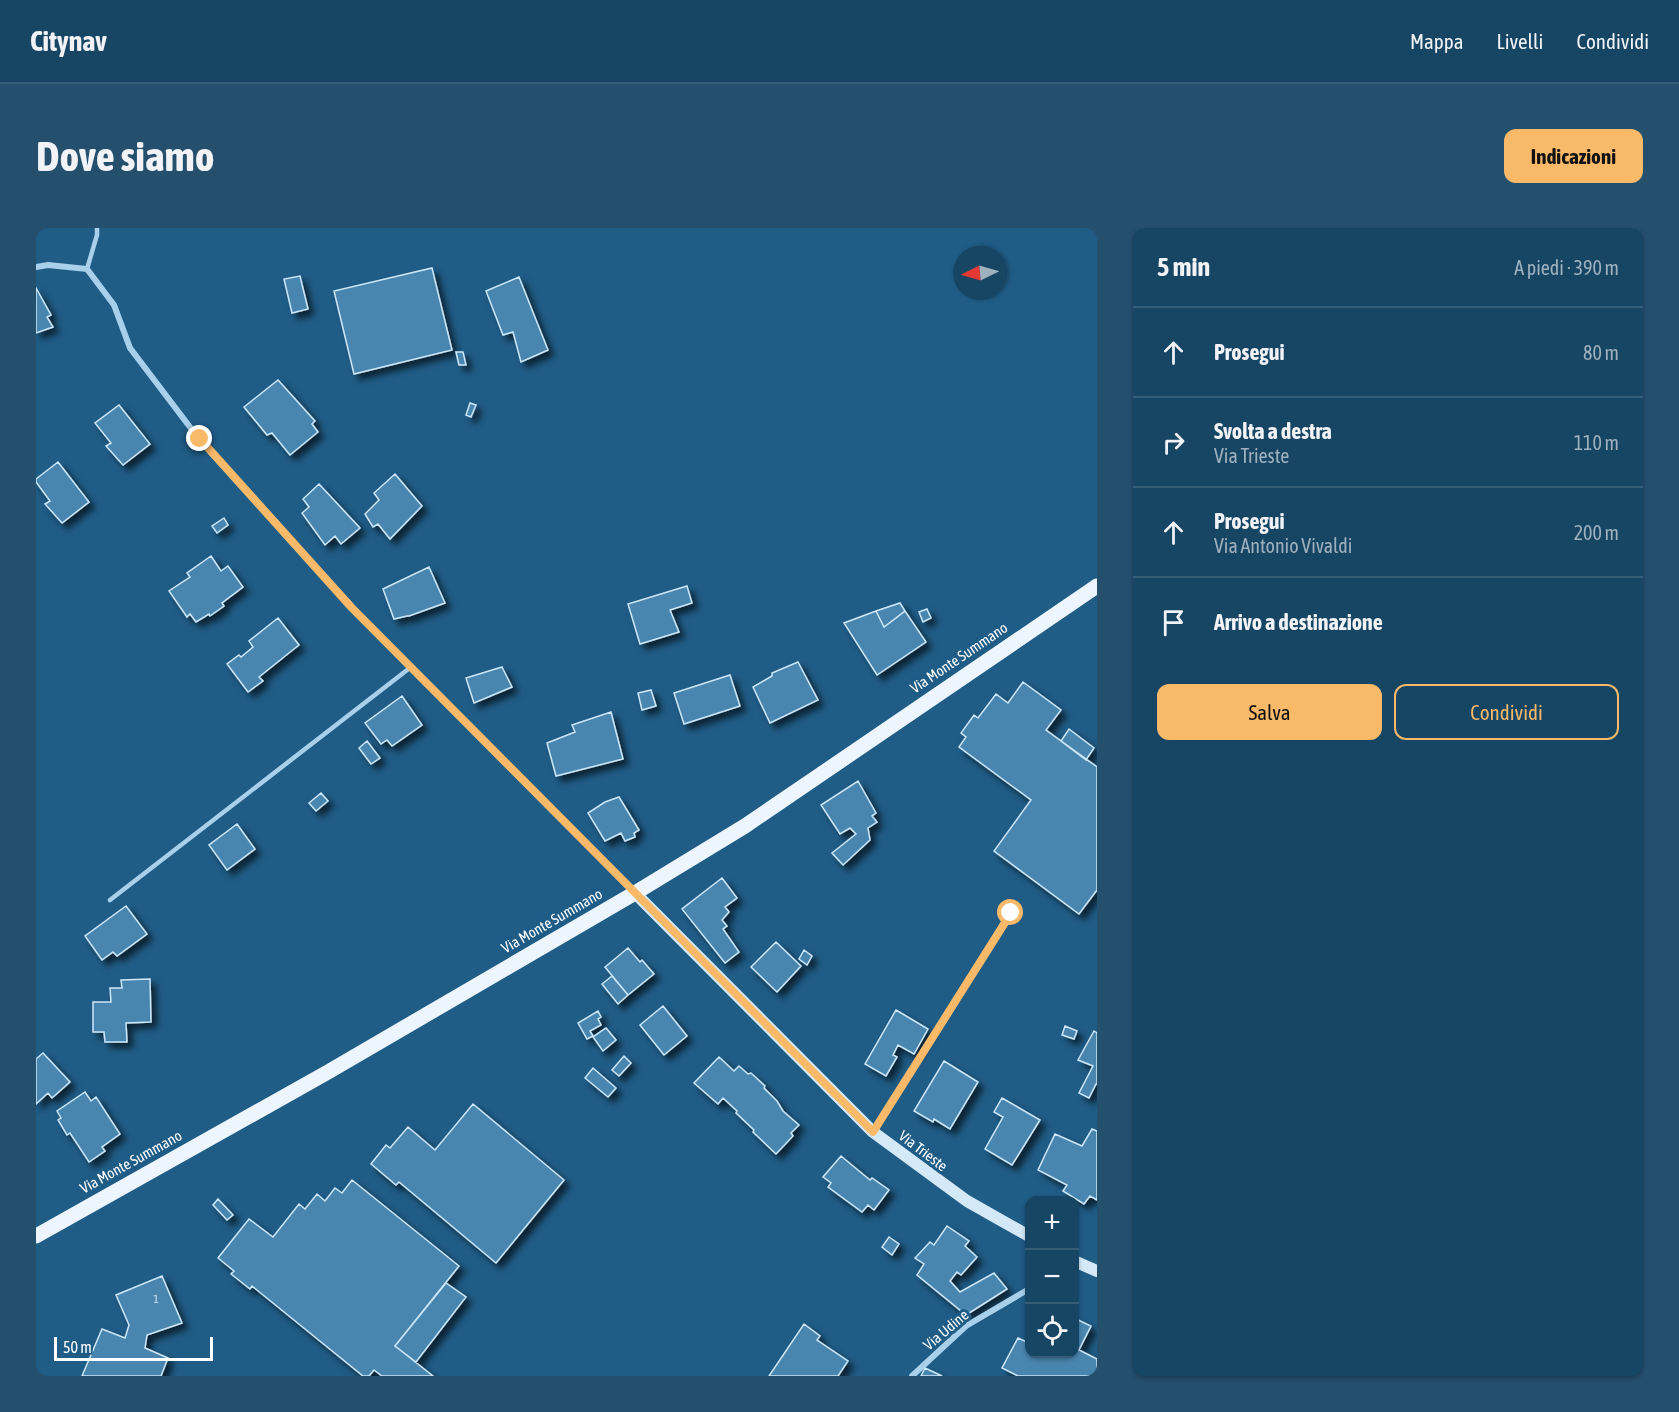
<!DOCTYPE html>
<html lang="it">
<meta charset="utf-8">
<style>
body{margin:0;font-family:"Asap Condensed",sans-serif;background:#244f6d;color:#f1f3f6}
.controls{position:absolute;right:18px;bottom:18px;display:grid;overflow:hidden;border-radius:12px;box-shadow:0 2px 4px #0004}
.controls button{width:54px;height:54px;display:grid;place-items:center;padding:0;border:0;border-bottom:2px solid #365d78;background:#174564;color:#f1f3f6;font:30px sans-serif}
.compass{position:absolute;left:917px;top:18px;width:54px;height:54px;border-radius:50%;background:#174564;box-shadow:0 2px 4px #0004;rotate:265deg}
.scale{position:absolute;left:18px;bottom:15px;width:159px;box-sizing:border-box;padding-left:6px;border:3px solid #fff;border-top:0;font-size:16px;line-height:21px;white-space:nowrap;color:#fff;-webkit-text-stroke:4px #1f5c86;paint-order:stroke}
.stop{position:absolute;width:18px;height:18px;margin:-14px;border:4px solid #f8b969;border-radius:50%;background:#fff}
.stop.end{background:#f8b969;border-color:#fff;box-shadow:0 2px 6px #0008}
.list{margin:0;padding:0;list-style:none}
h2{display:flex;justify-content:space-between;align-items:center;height:78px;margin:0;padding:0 24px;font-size:26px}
h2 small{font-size:20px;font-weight:400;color:#9eb1bf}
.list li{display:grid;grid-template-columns:39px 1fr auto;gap:18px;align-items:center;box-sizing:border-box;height:90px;padding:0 24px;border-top:2px solid #365d78}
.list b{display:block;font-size:22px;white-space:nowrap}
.list p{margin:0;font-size:20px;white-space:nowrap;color:#9eb1bf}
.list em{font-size:20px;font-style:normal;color:#9eb1bf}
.actions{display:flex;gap:12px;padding:18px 24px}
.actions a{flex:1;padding:14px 0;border:2px solid #f8b969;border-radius:12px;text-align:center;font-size:21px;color:#f8b969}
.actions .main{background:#f8b969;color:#111}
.icon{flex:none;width:33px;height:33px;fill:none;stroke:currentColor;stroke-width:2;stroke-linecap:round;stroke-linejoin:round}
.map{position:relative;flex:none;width:1061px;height:1148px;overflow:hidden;border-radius:12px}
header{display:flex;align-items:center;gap:36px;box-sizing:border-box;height:84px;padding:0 30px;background:#174564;border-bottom:2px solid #365d78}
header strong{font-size:28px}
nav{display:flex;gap:33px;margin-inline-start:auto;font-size:21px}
.intro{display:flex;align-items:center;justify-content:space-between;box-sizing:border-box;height:144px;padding:0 36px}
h1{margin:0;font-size:42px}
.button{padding:15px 27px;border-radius:12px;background:#f8b969;color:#111;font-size:21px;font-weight:700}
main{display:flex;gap:36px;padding:0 36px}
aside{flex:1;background:#174564;border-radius:12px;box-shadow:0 2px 4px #0004}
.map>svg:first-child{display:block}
</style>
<header>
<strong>Citynav</strong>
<nav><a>Mappa</a><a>Livelli</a><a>Condividi</a></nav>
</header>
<div class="intro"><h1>Dove siamo</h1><a class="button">Indicazioni</a></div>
<main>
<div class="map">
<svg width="1061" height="1148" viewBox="0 0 1061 1148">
<defs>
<filter id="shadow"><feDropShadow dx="5.5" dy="5.5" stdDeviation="3" flood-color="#0009"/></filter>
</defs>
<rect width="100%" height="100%" fill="#1f5c86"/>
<!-- building -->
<path fill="#4886af" stroke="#cde7f8" stroke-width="1.5" filter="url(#shadow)" d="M396 40 416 122 318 146 298 63Z
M264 48 272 81 256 85 248 51Z
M483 49 512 122 485 134 477 104 467 107 450 63Z
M0 60 15 87 11 89 17 99 0 105Z
M420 124H427L430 137H423Z
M242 152 279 193 276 196 282 204 254 227 236 205 231 207 208 179Z
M434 175 440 177 435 189 430 187Z
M83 177 114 216 87 237 70 218 75 215 59 195Z
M22 234 53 274 26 295 9 276 14 273 0 254V251Z
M359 246 386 278 354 311 342 296 337 299 329 286 343 272 338 265Z
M283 256 324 300 305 316 299 308 289 317 266 285 273 279 267 271Z
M188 290 192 297 181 305 176 298Z
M175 328 185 343 192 338 207 359 186 375 188 378 174 388 173 386 160 394 154 386 151 389 133 363 154 349 151 345Z
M393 339 409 375 373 388H371L358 391 347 361Z
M651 358 656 375 634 382 643 404 604 416 592 376Z
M864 375 869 383 848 399 840 383Z
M891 381 895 390 887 394 883 384Z
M840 383 848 399 869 383 890 414 841 447 808 395Z
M242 390 263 417 223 449 227 453 212 464 191 436 203 427 205 429 217 419 213 413Z
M762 434 782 472 734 495 717 459 736 448V445Z
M466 439 476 459 438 475 430 450Z
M694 447 704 478 648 496 638 465Z
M987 454 1025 482 1010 502 1061 539V662L1043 686 958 623 995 572 923 519 930 509 925 505 938 487 942 490 960 466 972 475Z
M615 462 620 478 606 482 602 465Z
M366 468 386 497 356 518 351 512 345 516 329 495Z
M575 484 587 531 520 548 511 515 539 504 536 497Z
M1033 501 1058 520 1050 532 1025 513Z
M331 513 344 530 335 536 323 520Z
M822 553 840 585 836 588 841 594 832 600 834 612 807 637 796 625 820 606 814 600 804 606 785 577Z
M285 565 292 573 280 583 273 575Z
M583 569 603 602 598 605 599 609 589 613 585 605 569 613 552 585 569 574Z
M201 596 219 621 191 642 173 617Z
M686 650 701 670 689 679 693 684 686 692 691 698 687 701 703 724 689 735 646 681Z
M90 678 111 706 81 728 77 724 66 732 49 708Z
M740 714 765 738 741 764 715 739Z
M592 720 604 734 606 732 618 746 592 767 569 739Z
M768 722 776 728 771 737 763 731Z
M576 748 592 767 582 776 566 756Z
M114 751 115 794 90 795 91 814H69L68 804H57V774H75L74 760H86L85 752Z
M627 778 651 808 628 827 604 797Z
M860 782 892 801 878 826 862 817 857 827 861 829 850 848 829 836Z
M562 783 565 789 562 791 565 797 554 803 557 808 551 811 542 795Z
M1029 798 1041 803 1038 811 1026 807Z
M570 800 580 812 567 823 557 809Z
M1058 803 1061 805V856H1060L1053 870 1043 865 1057 838 1042 832Z
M7 825 34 854 16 870 12 865 0 876V831Z
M588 828 595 835 583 848 576 842Z
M683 829 698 843 703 838 712 846 715 845 729 858 728 860 741 873 747 883 763 897 755 905 757 908 740 926 717 904 718 902 700 885 701 883 687 870 682 876 658 855Z
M908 833 942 854 914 901 898 891 897 894 878 883Z
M557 840 580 860 572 869 549 850Z
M49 864 55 873 60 869 84 906 66 919 69 923 53 934 34 905 31 907 22 892 25 890 21 883Z
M966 870 1004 892 976 937 949 921 967 889 958 884Z
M437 876 528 952 460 1035 363 954 360 957 335 936 350 917 354 920 372 899 399 922Z
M1056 901 1061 903V972L1054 968 1048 976 1027 963 1031 957 1002 942 1019 906 1046 918Z
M805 928 834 952 836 950 853 962 838 982 832 977 826 984 792 959 795 955 787 949Z
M316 952 423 1038 359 1118 397 1148H346L338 1142 333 1148H327L216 1058 214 1061 195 1046 198 1043 182 1030 213 991 237 1009 263 976 269 981 281 966 289 973 299 960 306 965Z
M182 971 197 987 191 992 177 977Z
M911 998 933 1013 929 1018 941 1029 925 1047 921 1044 914 1053 924 1064 958 1045 971 1061 930 1087 881 1047 888 1036 879 1030 894 1014 898 1017Z
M853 1009 863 1016 856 1027 846 1019Z
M126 1048 146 1095 111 1107 109 1120 132 1130 125 1148H46L66 1101 89 1110 93 1097 80 1067Z
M410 1055 430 1069 380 1134 359 1118Z
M1038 1090 1055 1098 1043 1122 1061 1131V1148H982L966 1140 982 1110 993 1115V1126H1038Z
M768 1096 784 1108 781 1112 812 1133 802 1148H733Z
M889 1140 906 1148H885Z"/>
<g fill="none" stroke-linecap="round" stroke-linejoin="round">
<!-- lane -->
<path stroke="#a9d0ea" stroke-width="4.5" d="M51 41 61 7V0
M74 672 375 439
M838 904 975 685"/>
<!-- street -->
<path stroke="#a9d0ea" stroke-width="6" d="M0 39 12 37 51 41 78 77 94 120 163 211 316 380 598 663
M876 1148 930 1098 993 1061"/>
<!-- secondary -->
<path stroke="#d4e9f8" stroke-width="12" d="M599 665 837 904 931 973 993 1008
M1038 1033 1061 1043"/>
<!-- primary -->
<path stroke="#edf6fe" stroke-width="15" d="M0 1008 292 844 599 665 709 598 1061 358"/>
</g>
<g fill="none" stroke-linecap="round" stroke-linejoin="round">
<!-- route -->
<path stroke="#f8b969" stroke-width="8" d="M164 211 316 380 837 904 975 685"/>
</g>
<g text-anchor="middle" stroke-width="6" stroke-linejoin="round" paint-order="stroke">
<!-- number labels -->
<g font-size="12" fill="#d1e1eb">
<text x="120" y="1075">1</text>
</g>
<!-- street labels -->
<g font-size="15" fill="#fff" stroke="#1f5c86">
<text transform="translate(923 430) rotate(-34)" y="5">Via Monte Summano</text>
<text transform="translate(516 693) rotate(-30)" y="5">Via Monte Summano</text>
<text transform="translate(887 923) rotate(37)" y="5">Via Trieste</text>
<text transform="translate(95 934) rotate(-29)" y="5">Via Monte Summano</text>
<text transform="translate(910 1102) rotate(-40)" y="5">Via Udine</text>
</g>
</g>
</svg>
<div class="controls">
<button>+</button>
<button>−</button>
<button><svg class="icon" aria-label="locate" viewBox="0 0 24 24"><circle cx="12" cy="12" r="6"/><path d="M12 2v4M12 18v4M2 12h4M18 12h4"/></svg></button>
</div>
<svg class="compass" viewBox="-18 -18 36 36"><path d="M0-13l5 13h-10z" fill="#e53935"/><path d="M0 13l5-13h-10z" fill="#9eb1bf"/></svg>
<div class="scale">50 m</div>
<div class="stop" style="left:975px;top:685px"></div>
<div class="stop end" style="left:164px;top:211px"></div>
</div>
<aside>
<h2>5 min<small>A piedi · 390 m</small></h2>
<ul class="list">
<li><svg class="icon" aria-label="ahead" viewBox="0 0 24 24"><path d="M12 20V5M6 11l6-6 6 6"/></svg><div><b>Prosegui</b></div><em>80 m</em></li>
<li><svg class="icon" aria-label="right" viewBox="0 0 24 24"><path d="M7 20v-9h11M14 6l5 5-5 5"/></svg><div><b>Svolta a destra</b><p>Via Trieste</p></div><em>110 m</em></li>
<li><svg class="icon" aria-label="ahead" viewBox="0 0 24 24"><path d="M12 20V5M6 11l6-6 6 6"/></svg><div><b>Prosegui</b><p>Via Antonio Vivaldi</p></div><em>200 m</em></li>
<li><svg class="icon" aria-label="arrive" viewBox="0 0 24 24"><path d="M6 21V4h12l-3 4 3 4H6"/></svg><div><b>Arrivo a destinazione</b></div></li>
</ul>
<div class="actions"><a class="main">Salva</a><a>Condividi</a></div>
</aside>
</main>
